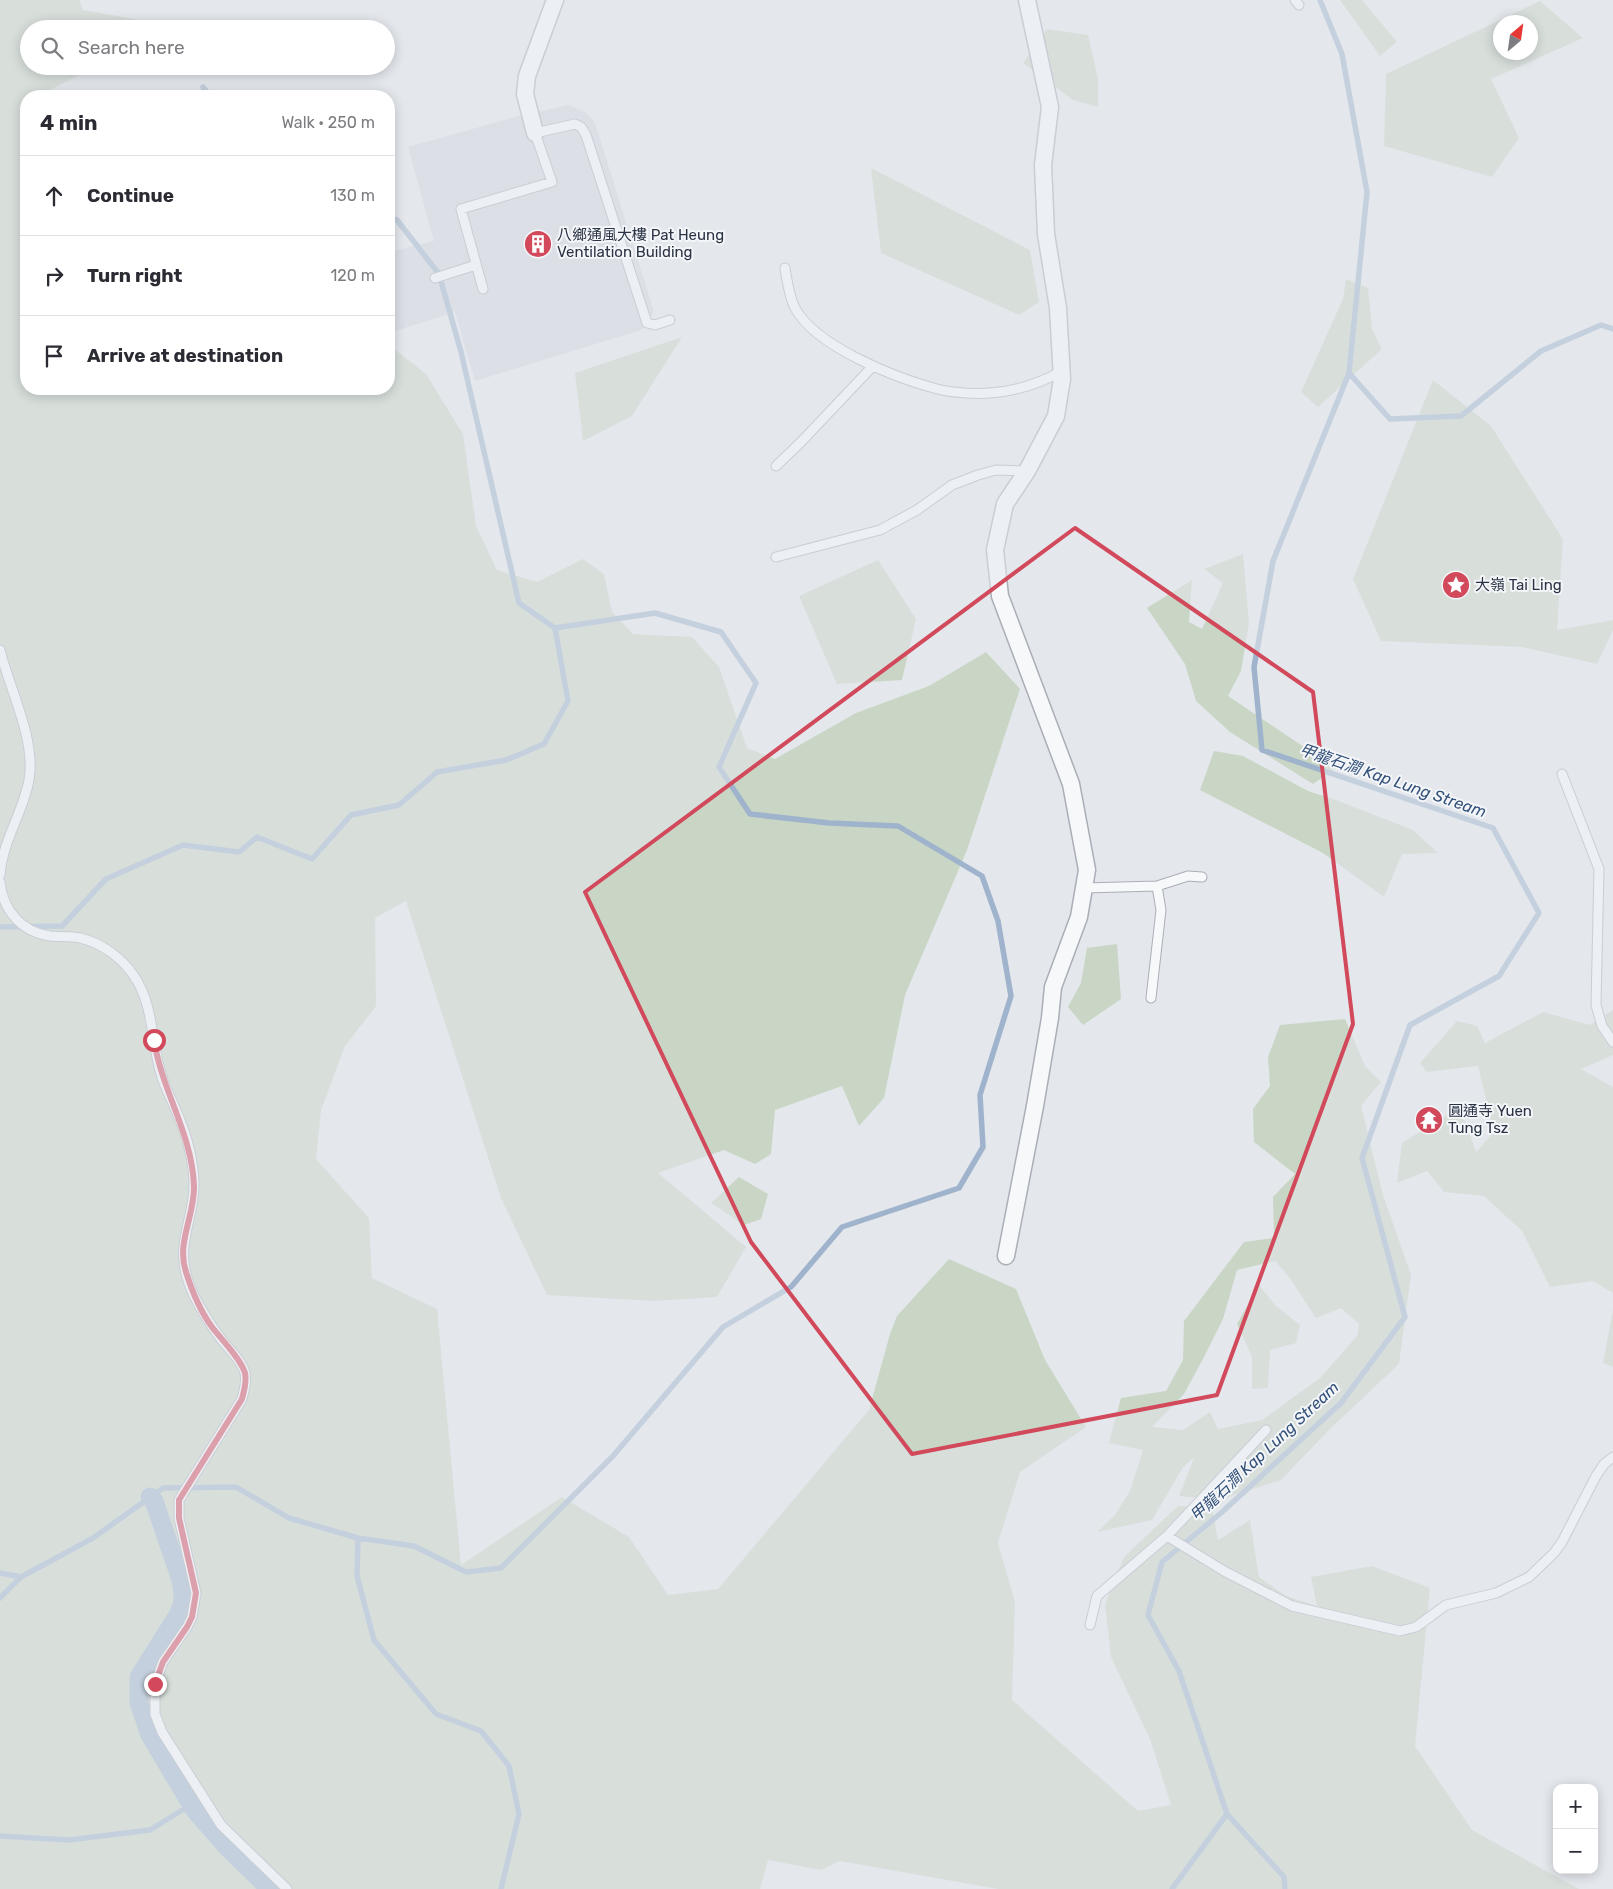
<!DOCTYPE html>
<meta charset="utf-8">
<style>
body{margin:0;font-family:Rubik,"Noto Sans TC",sans-serif;background:#f2f2f3;color:#2b2b33}
.controls{position:absolute;right:15px;bottom:15px;display:grid;overflow:hidden;border-radius:10px;box-shadow:0 2px 12px #0003}
.controls button{width:45px;height:45px;display:grid;place-items:center;padding:0;border:0;border-bottom:1px solid #e1e1e2;background:#fff;color:#2b2b33;font:25px sans-serif}
.compass{position:absolute;left:1493px;top:15px;width:45px;height:45px;border-radius:50%;background:#fff;box-shadow:0 2px 12px #0003;rotate:29deg}
.stop{position:absolute;width:15px;height:15px;margin:-11px;border:4px solid #d1495b;border-radius:50%;background:#fff}
.stop.end{background:#d1495b;border-color:#fff;box-shadow:0 1px 5px #0008}
.list{margin:0;padding:0;list-style:none}
h2{display:flex;justify-content:space-between;align-items:center;height:65px;margin:0;padding:0 20px;font-size:21px}
h2 small{font-size:16px;font-weight:400;color:#7c7c81}
.list li{display:grid;grid-template-columns:32px 1fr auto;gap:15px;align-items:center;box-sizing:border-box;height:80px;padding:0 20px;border-top:1px solid #e1e1e2}
.list b{display:block;font-size:19px;white-space:nowrap}
.list em{font-size:16px;font-style:normal;color:#7c7c81}
.icon{flex:none;width:28px;height:28px;fill:none;stroke:currentColor;stroke-width:2;stroke-linecap:round;stroke-linejoin:round}
.map{position:relative;flex:none;width:1613px;height:1889px;overflow:hidden}
.search{position:absolute;background:#fff;box-shadow:0 2px 12px #0003;left:20px;top:20px;width:375px;height:55px;display:flex;align-items:center;gap:12px;box-sizing:border-box;padding:0 18px;border-radius:28px;color:#7c7c81;font-size:19px}
.panel{position:absolute;background:#fff;box-shadow:0 2px 12px #0003;left:20px;top:90px;width:375px;height:305px;border-radius:20px}
.map>svg:first-child{display:block}
</style>
<div class="map">
<svg width="1613" height="1889" viewBox="0 0 1613 1889">
<rect width="100%" height="100%" fill="#e4e7ec"/>
<!-- built -->
<path fill="#d2d6de" d="M569 105 586 113 595 123 654 312 641 330 475 381 455 312 389 333V252L434 241 408 147 515 117Z"/>
<!-- green -->
<path fill="#c9d6c5" fill-rule="evenodd" d="M0 0H79L83 10 168 25V29H29V66H107L83 73 38 96H26V389H389V345L426 374 463 434 476 526 497 570 537 582 583 559 604 574 612 612 633 634 692 637 719 667 747 748 775 759 856 713 929 686 986 652 1020 689 967 850 905 995 884 1098 859 1126 842 1086 775 1110 771 1154 755 1164 724 1150 658 1173 746 1247 717 1297 656 1301 547 1295 501 1198 406 901 375 918 376 1006 345 1046 321 1110 316 1159 369 1218 372 1278 437 1309 461 1565 562 1497 629 1537 668 1595 718 1589 869 1410 890 1334 897 1316 949 1259 1016 1289 1045 1360 1086 1427 1020 1472 998 1543 1015 1602 1012 1700 1138 1811 1171 1805 1150 1739 1111 1657 1105 1604 1124 1557 1178 1506 1212 1508 1218 1540 1250 1520 1259 1577 1286 1596 1317 1606 1311 1577 1372 1566 1430 1588 1415 1746 1472 1830 1579 1889H998L840 1861 821 1870 768 1860 760 1889H0Z
M1340 0H1362L1397 42 1380 56Z
M1540 1 1583 38 1491 79 1519 138 1492 177 1384 146 1386 74ZM1500 22H1530V52H1500Z
M1047 29 1088 35 1098 79V107L1073 100 1023 63Z
M871 168 1030 250 1039 302 1019 315 881 253Z
M1346 279 1368 288 1372 329 1382 349 1318 407 1301 392 1343 299Z
M682 337 632 416 583 441 575 373Z
M1433 380 1491 426 1563 539 1557 630 1613 620V630L1597 664 1522 647 1381 641 1353 579Z
M1243 554 1249 623 1241 671 1228 696 1304 747 1352 757 1313 784 1230 732 1196 701 1185 664 1147 608 1192 580 1189 622 1202 629 1223 583 1204 569Z
M878 560 916 619 902 680 837 684 799 596Z
M1214 751 1243 756 1308 791 1336 800 1413 830 1438 853 1402 854 1384 897 1323 853 1200 790Z
M1117 944 1121 999 1083 1025 1068 1007 1081 983 1087 948Z
M1613 1010V1055L1581 1069 1613 1087V1293L1593 1281 1550 1287 1522 1231 1484 1196 1444 1192 1427 1171 1397 1183 1402 1143 1460 1107 1476 1152 1494 1132 1478 1066 1427 1072 1420 1063 1457 1021 1477 1026 1485 1043 1543 1012 1590 1025Z
M1345 1019 1365 1066 1381 1082 1361 1106 1383 1195 1411 1275 1399 1364 1330 1429 1281 1480 1219 1500 1179 1496 1194 1458 1183 1467 1152 1520 1097 1532 1115 1515 1130 1491 1143 1450 1109 1443 1121 1398 1166 1391 1183 1360 1184 1321 1244 1242 1274 1238 1273 1197 1295 1174 1254 1142 1253 1109 1270 1086 1268 1057 1280 1025ZM1275 1261 1289 1277 1316 1318 1341 1308 1359 1324 1357 1336 1320 1378 1262 1420 1218 1429 1210 1412 1183 1430 1152 1427 1184 1394 1204 1357 1223 1319 1237 1270Z
M739 1177 768 1194 761 1219 744 1225 711 1203Z
M1259 1285 1276 1306 1300 1325 1296 1343 1270 1350 1268 1388 1252 1389V1357L1237 1324Z
M1613 1310V1367L1603 1363Z"/>
<g fill="none" stroke-linecap="round" stroke-linejoin="round">
<!-- stream -->
<path stroke="#9fb4cc" stroke-width="5.5" d="M1320 0 1342 54 1367 192 1349 373 1390 419 1461 416 1541 351 1601 325 1613 329
M203 87 210 96
M0 927 62 926 106 879 183 845 239 852 257 837 312 859 351 815 399 805 437 772 506 760 544 744 568 701 555 628 519 603 461 352 439 274 397 220 389 217
M358 1538 357 1576 374 1640 436 1714 481 1731 509 1766 519 1814 501 1889
M0 1573 21 1577
M0 1598 21 1577 93 1538 163 1488 236 1487 289 1518 358 1538 414 1546 466 1572 501 1568 613 1456 723 1327 791 1287 842 1227 959 1188 983 1147 980 1095 1011 996 998 921 982 876 898 826 829 823 750 814 719 767 756 683 721 632 655 613 555 628
M1227 1814 1284 1877 1285 1889
M0 1836 69 1840 150 1830 192 1804
M1172 1889 1227 1814 1179 1671 1148 1615 1162 1562 1221 1513 1341 1403 1405 1317 1362 1158 1410 1025 1499 976 1539 913 1493 828 1262 750 1254 667 1273 561 1349 373"/>
<!-- canal -->
<path stroke="#9fb4cc" stroke-width="19" d="M150 1497 154 1501 181 1580 183 1593V1603L178 1615 139 1677V1703L150 1735 194 1809 228 1848 270 1889"/>
<defs>
<path id="service" d="M1295 0 1299 5
M785 268C787 281 789 296 795 308 816 347 896 378 937 389 951 393 977 394 990 393 1017 391 1039 384 1062 371
M435 278 476 265
M483 289 461 209 552 182 535 133 575 124 581 127 586 135 647 323 655 325 670 320
M776 466 801 442 873 366
M776 557 880 530 917 510 952 485 978 475 996 470 1027 471
M0 650C10 690 36 740 29 780 23 813 3 839 0 875
M1562 774 1599 869 1596 1005 1602 1026 1613 1042
M0 882C3 910 21 932 50 936 60 937 70 936 80 938 102 943 122 958 134 976 154 1005 151 1042 161 1074 165 1088 172 1100 177 1113 187 1136 194 1162 194 1186 194 1214 179 1240 185 1269 189 1292 207 1320 221 1339 229 1349 242 1361 245 1373 247 1382 244 1391 242 1399L179 1500V1518L196 1593 192 1617 187 1627 163 1662 155 1684V1714L162 1732 221 1825 287 1889
M1084 888 1157 886 1188 876 1202 877
M1151 998 1161 910 1157 886
M1266 1430 1167 1536 1224 1571 1292 1606 1400 1631 1416 1627 1446 1605 1496 1593 1529 1577 1554 1553 1562 1542 1596 1476 1604 1464 1613 1457
M1090 1625 1097 1596 1167 1536"/>
<path id="minor" d="M535 133 525 94 527 76 555 0
M1006 1256 1035 1106 1050 1018 1053 987 1079 917 1087 870 1071 784 1000 596 995 550 1005 504 1027 471 1056 416 1062 379 1058 308 1046 234 1043 165 1050 107 1027 0"/>
</defs>
<!-- service casing -->
<use href="#service" stroke="#a9aeb7" stroke-width="11"/>
<!-- minor casing -->
<use href="#minor" stroke="#a9aeb7" stroke-width="19"/>
<!-- service -->
<use href="#service" stroke="#f7f8fa" stroke-width="9"/>
<!-- minor -->
<use href="#minor" stroke="#f7f8fa" stroke-width="16"/>
</g>
<g fill="none" stroke-linecap="round" stroke-linejoin="round">
<!-- route -->
<path stroke="#d1495b" stroke-width="6" d="M154 1040C162 1092 192 1133 194 1186 195 1215 176 1243 186 1272 192 1291 200 1311 212 1327 221 1339 241 1359 245 1373 247 1382 244 1391 242 1399L179 1500V1518L196 1593 192 1617 187 1627 163 1662 155 1684"/>
</g>
<!-- marked area -->
<path d="M0 0H1613V1889H0ZM1075 528 1313 692 1353 1024 1217 1395 912 1454 751 1242 585 892Z" fill="#e4e7ec" fill-opacity=".55" fill-rule="evenodd"/>
<path fill="none" stroke="#d1495b" stroke-width="4" stroke-linejoin="round" d="M1075 528 1313 692 1353 1024 1217 1395 912 1454 751 1242 585 892Z"/>
<!-- icons -->
<defs>
<symbol id="building-disc" viewBox="-11 -11 22 22"><circle r="9.5" fill="#d1495b" stroke="#f4f6f9"/><path d="M-4-6H4V6H1V3H-1V6H-4ZM-2.5-4.3h1.7v1.8h-1.7ZM.8-4.3h1.7v1.8H.8ZM-2.5-1h1.7V.8h-1.7ZM.8-1h1.7V.8H.8Z" fill="#fff"/></symbol>
<symbol id="sight-disc" viewBox="-11 -11 22 22"><circle r="9.5" fill="#d1495b" stroke="#f4f6f9"/><path d="M0-6L1.8-2.2L6-1.7L2.9 1.2L3.7 5.4L0 3.3L-3.7 5.4L-2.9 1.2L-6-1.7L-1.8-2.2Z" fill="#fff"/></symbol>
<symbol id="temple-disc" viewBox="-11 -11 22 22"><circle r="9.5" fill="#d1495b" stroke="#f4f6f9"/><path d="M0-6L5-2H3V0L6.5 2.5H4V6H1.5V3h-3V6H-4V2.5H-6.5L-3 0V-2H-5Z" fill="#fff"/></symbol>
</defs>
<g fill-rule="evenodd">
<use href="#building-disc" x="522" y="228" width="32" height="32"/>
<use href="#sight-disc" x="1440" y="569" width="32" height="32"/>
<use href="#temple-disc" x="1413" y="1104" width="32" height="32"/>
</g>
<g text-anchor="middle" stroke-width="4" stroke-linejoin="round" paint-order="stroke">
<!-- poi labels -->
<g font-size="15" fill="#2b3445" stroke="#f4f6f9" text-anchor="start">
<text x="557" y="240">八鄉通風大樓 Pat Heung<tspan x="557" dy="17">Ventilation Building</tspan></text>
<text x="1475" y="590">大嶺 Tai Ling</text>
<text x="1448" y="1116">圓通寺 Yuen<tspan x="1448" dy="17">Tung Tsz</tspan></text>
</g>
<!-- water labels -->
<g font-size="16" font-style="italic" fill="#34527a" stroke="#f4f6f9">
<text transform="translate(1393 780) rotate(19)" y="6">甲龍石澗 Kap Lung Stream</text>
<text transform="translate(1264 1451) rotate(-43)" y="6">甲龍石澗 Kap Lung Stream</text>
</g>
</g>
</svg>
<div class="controls">
<button>+</button>
<button>−</button>
</div>
<svg class="compass" viewBox="-18 -18 36 36"><path d="M0-13l5 13h-10z" fill="#e53935"/><path d="M0 13l5-13h-10z" fill="#7c7c81"/></svg>
<div class="stop" style="left:154px;top:1040px"></div>
<div class="stop end" style="left:155px;top:1684px"></div>
<div class="search"><svg class="icon" aria-label="search" viewBox="0 0 24 24"><circle cx="10" cy="10" r="6"/><path d="M15 15l6 6"/></svg>Search here</div>
<section class="panel">
<h2>4 min<small>Walk · 250 m</small></h2>
<ul class="list">
<li><svg class="icon" aria-label="ahead" viewBox="0 0 24 24"><path d="M12 20V5M6 11l6-6 6 6"/></svg><div><b>Continue</b></div><em>130 m</em></li>
<li><svg class="icon" aria-label="right" viewBox="0 0 24 24"><path d="M7 20v-9h11M14 6l5 5-5 5"/></svg><div><b>Turn right</b></div><em>120 m</em></li>
<li><svg class="icon" aria-label="arrive" viewBox="0 0 24 24"><path d="M6 21V4h12l-3 4 3 4H6"/></svg><div><b>Arrive at destination</b></div></li>
</ul>
</section>
</div>
